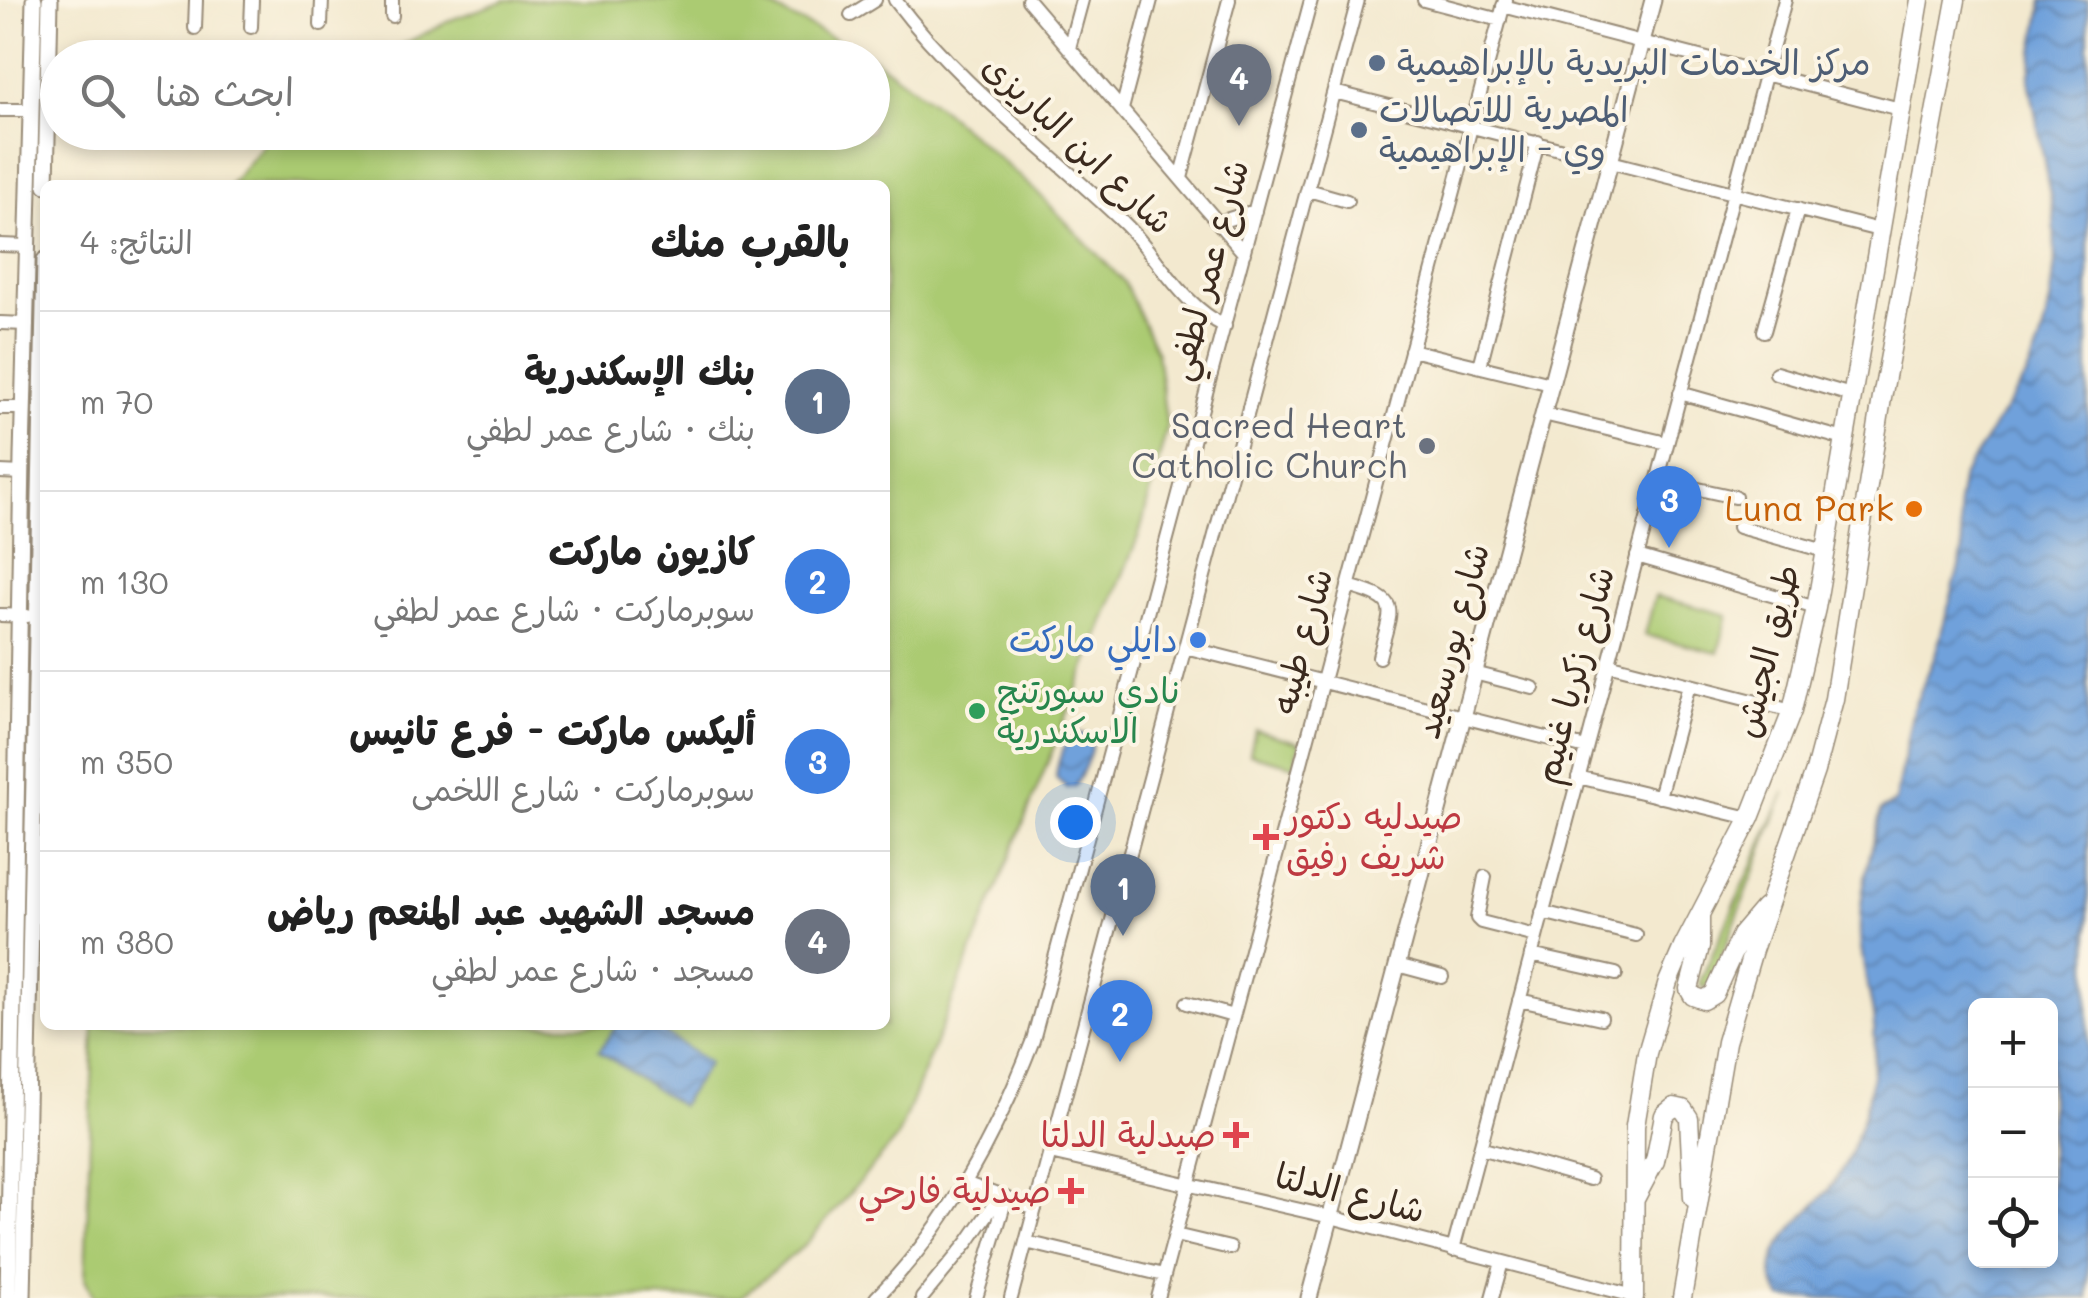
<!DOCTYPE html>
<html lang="ar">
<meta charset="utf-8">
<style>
body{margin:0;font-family:Mali,"Playpen Sans Arabic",sans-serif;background:#f2f2f2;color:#222;direction:rtl}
.controls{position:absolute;right:30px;bottom:30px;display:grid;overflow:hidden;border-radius:15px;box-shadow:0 5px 15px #0003}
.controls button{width:90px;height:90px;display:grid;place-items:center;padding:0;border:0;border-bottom:2px solid #e0e0e0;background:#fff;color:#222;font:50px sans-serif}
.you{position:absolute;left:1075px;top:822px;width:35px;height:35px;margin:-25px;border:8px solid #fff;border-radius:50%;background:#1a73e8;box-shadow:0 0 0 15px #1a73e833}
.badge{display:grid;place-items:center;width:65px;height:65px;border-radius:50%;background:#0f766e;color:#fff;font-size:32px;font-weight:700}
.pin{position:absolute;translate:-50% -82px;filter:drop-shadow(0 2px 5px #0008)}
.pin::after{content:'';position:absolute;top:52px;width:35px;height:30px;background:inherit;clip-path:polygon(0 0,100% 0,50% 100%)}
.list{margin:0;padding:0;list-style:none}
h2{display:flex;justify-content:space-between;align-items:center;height:130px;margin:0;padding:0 40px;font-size:42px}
h2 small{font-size:32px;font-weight:400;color:#767676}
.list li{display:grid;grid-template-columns:65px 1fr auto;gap:30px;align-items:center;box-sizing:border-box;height:180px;padding:0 40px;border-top:2px solid #e0e0e0}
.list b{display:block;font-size:38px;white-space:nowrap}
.list p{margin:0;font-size:32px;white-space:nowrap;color:#767676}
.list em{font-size:32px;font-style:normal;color:#767676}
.icon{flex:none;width:55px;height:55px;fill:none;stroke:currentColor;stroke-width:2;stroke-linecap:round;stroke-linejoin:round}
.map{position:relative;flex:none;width:2088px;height:1298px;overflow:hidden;direction:ltr}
.search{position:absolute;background:#fff;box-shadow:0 5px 15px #0003;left:40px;top:40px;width:850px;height:110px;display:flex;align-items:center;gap:25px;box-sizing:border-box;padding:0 35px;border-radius:55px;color:#767676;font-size:38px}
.panel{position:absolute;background:#fff;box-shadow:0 5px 15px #0003;left:40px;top:180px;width:850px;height:850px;border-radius:15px;direction:rtl}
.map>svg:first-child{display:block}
</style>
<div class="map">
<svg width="2088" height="1298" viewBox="0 0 2088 1298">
<defs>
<pattern id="water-waves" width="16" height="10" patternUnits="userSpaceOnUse" patternTransform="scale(2.5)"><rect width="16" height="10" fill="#70a1db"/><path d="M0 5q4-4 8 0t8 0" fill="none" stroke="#5d83b1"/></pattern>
</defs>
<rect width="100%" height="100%" fill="#fcf5e5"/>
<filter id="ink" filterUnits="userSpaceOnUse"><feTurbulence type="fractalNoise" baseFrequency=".01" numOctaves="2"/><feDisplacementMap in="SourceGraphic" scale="20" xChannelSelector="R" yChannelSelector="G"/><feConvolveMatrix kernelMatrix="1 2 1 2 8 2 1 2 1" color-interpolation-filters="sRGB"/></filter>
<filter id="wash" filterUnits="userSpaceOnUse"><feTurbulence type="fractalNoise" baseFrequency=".0048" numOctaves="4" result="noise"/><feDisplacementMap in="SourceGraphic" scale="40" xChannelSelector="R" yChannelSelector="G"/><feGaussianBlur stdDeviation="2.25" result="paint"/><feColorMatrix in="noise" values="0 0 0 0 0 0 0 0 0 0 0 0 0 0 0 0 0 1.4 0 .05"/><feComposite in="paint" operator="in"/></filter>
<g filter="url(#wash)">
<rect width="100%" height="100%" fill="#f3e9cf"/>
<!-- grass -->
<path fill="#abcb72" stroke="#737a48" stroke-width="2.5" d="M506 0H747L766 5 871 57H379L453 19Z
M873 58 943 110 1036 191 1124 282 1157 353 1167 428 1140 532 897 1138 805 1245 740 1298H94L85 1279 94 1025H885V185H230L273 133 872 132Z
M1655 596 1728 615 1718 653 1645 635Z
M1255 730 1300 743 1295 766 1250 754Z
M1785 792 1711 984 1703 988 1700 982Z"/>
<!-- water -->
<path fill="url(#water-waves)" stroke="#56667c" stroke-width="2.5" fill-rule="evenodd" d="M2043 0H2088V1298H1782C1749 1256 1807 1217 1829 1189 1842 1173 1851 1154 1857 1135 1871 1096 1878 1055 1873 1014 1869 986 1860 959 1860 931 1859 890 1872 849 1881 810L1895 802 1913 709 1935 656 1963 552 1958 504 1963 475 2027 375 2040 342 2050 303 2055 263 2054 216 2029 79ZM1976 1006H2050V1260H1976Z
M1078 733 1086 735 1092 743C1091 755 1082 775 1075 786L1067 788 1056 778C1057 763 1064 738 1078 733Z
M617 1025H653L709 1063 680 1106 599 1051Z"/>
</g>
<g filter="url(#ink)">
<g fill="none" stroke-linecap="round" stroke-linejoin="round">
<defs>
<path id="minor" d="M895 0C960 86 1047 149 1124 223 1158 256 1181 305 1225 326
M1028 0 1244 253
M1424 0 1500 20
M1503 6 1900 109
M851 15 875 0
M392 16V0
M321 25 322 0
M251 27 252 0
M195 28 196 0
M1069 48 1082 0
M1334 92 1879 230
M1122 109 1151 0
M0 110H32
M1181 178 1229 0
M1308 190 1347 201
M1219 222 1255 211
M0 245 28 246
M0 323 27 324
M1764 331 1798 209
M1411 350 1551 384
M1480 366 1538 142
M1776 373 1851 395
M1680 393 1844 439
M0 408H23
M1543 414 1667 443
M0 472 23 473
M1657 480 1735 497
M1739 527 1825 551
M1637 556 1816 608
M1348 586C1404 601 1391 607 1379 657
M0 615 27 616
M1185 647 1586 748
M1608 664 1792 711
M1474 673 1533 688
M1578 777 1750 818
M1659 797 1689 685
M1485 877 1477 918 1481 922 1536 936
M1542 912 1636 935
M1531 955 1616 974
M1397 965 1442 977
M1519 1000 1601 1018
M1187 1003 1233 1016
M1480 1148 1590 1179
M1050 1153 1331 1217 1634 1296
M965 1183 1035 1209
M1175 1235 1230 1248
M1026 1242 1164 1275
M1453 1250 1785 0
M876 1298C948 1226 996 1135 1033 1040L1311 0
M922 1298 968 1242 1000 1196
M976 1298 1006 1198
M1011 1298 1358 0
M1158 1298 1505 0
M1492 1298 1502 1262"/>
<path id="major" d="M46 185 50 0
M8 1298 22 456 34 0
M23 1298 45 260
M1309 1298 1653 0"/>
<path id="highway" d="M1700 915V947L1689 989 1693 996 1704 1000 1714 994 1741 935 1764 908
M1635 1199 1655 1161 1664 1115 1674 1107 1683 1109 1689 1118 1693 1198
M1634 1298 1635 1126 1647 1053 1668 982 1683 947 1750 818 1792 711 1816 608 1920 0
M1682 1298 1726 1042 1753 950 1815 771 1834 699 1882 398 1956 0"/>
</defs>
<!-- minor casing -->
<use href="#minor" stroke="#978a76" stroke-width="16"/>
<!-- major casing -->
<use href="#major" stroke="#978a76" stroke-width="19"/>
<!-- highway casing -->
<use href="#highway" stroke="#978a76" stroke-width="21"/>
<!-- minor -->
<use href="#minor" stroke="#fff" stroke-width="12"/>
<!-- major -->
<use href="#major" stroke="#fff" stroke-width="15"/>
<!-- highway -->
<use href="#highway" stroke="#fff" stroke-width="18"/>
</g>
</g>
<!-- markers -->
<g fill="#5c6f8a" stroke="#fcf5e5" stroke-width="4">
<circle cx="1377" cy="63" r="10"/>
<circle cx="1359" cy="130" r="10"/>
</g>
<circle fill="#6b7280" stroke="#fcf5e5" stroke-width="4" cx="1427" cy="446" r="10"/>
<circle fill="#e8710a" stroke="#fcf5e5" stroke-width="4" cx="1914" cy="509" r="10"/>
<circle fill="#3f7fe0" stroke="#fcf5e5" stroke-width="4" cx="1198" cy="640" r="10"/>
<circle fill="#2e9e5b" stroke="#fcf5e5" stroke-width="4" cx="977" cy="711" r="10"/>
<g fill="#e0444e" stroke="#fcf5e5" stroke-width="4">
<path d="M1261 822h10v10h10v10h-10v10h-10v-10h-10v-10h10z"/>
<path d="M1231 1120h10v10h10v10h-10v10h-10v-10h-10v-10h10z"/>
<path d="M1066 1176h10v10h10v10h-10v10h-10v-10h-10v-10h10z"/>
</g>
<g text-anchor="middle" stroke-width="8" stroke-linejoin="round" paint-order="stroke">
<!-- service labels -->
<g font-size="35" fill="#4e5e75" stroke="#fcf5e5" text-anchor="start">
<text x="1397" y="75">مركز الخدمات البريدية بالإبراهيمية</text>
<text x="1379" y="122">المصرية للاتصالات<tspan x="1379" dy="40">وي - الإبراهيمية</tspan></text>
</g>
<!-- street labels -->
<g font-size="35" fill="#3b2a1e" stroke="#fcf5e5">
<text transform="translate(1078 144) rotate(43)" y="12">شارع ابن الباريزى</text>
<text transform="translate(1208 270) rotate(-75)" y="12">شارع عمر لطفي</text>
<text transform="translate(1302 641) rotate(-75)" y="12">شارع طيبه</text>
<text transform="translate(1452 641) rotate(-75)" y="12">شارع بورسعيد</text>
<text transform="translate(1767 651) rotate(-76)" y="12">طريق الجيش</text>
<text transform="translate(1574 675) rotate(-75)" y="12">شارع زكريا غنيم</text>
<text transform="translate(1350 1193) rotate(14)" y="12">شارع الدلتا</text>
</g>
<!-- worship labels -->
<g font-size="35" fill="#5b616d" stroke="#fcf5e5" text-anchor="end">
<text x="1407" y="438">Sacred Heart<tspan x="1407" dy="40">Catholic Church</tspan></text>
</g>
<!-- food labels -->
<g font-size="35" fill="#c56008" stroke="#fcf5e5" text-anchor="end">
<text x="1894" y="521">Luna Park</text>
</g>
<!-- shop labels -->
<g font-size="35" fill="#366cbe" stroke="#fcf5e5" text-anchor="end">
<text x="1178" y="652">دايلي ماركت</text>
</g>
<!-- leisure labels -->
<g font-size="35" fill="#27864d" stroke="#fcf5e5" text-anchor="start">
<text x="997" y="703">نادي سبورتنج<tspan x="997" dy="40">الاسكندرية</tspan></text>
</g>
<!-- health labels -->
<g font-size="35" fill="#be3a42" stroke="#fcf5e5" text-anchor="end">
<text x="1286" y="829" text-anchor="start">صيدليه دكتور<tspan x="1286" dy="40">شريف رفيق</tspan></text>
<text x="1216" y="1147">صيدلية الدلتا</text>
<text x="1051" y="1203">صيدلية فارحي</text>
</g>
</g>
</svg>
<div class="controls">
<button>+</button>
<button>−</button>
<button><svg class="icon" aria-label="locate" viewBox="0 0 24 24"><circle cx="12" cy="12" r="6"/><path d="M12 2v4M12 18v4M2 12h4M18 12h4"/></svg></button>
</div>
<div class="you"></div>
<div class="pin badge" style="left:1123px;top:936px;background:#5c6f8a">1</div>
<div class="pin badge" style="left:1120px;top:1062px;background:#3f7fe0">2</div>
<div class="pin badge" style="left:1669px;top:548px;background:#3f7fe0">3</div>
<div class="pin badge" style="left:1239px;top:126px;background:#6b7280">4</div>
<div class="search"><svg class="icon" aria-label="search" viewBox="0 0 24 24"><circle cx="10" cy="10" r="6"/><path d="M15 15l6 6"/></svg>ابحث هنا</div>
<section class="panel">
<h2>بالقرب منك<small>النتائج: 4</small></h2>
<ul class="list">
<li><span class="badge" style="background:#5c6f8a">1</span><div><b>بنك الإسكندرية</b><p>بنك · شارع عمر لطفي</p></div><em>70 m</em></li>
<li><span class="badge" style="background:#3f7fe0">2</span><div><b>كازيون ماركت</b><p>سوبرماركت · شارع عمر لطفي</p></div><em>130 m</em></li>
<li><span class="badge" style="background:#3f7fe0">3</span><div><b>أليكس ماركت - فرع تانيس</b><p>سوبرماركت · شارع اللخمى</p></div><em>350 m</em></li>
<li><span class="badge" style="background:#6b7280">4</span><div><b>مسجد الشهيد عبد المنعم رياض</b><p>مسجد · شارع عمر لطفي</p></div><em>380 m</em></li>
</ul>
</section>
</div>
